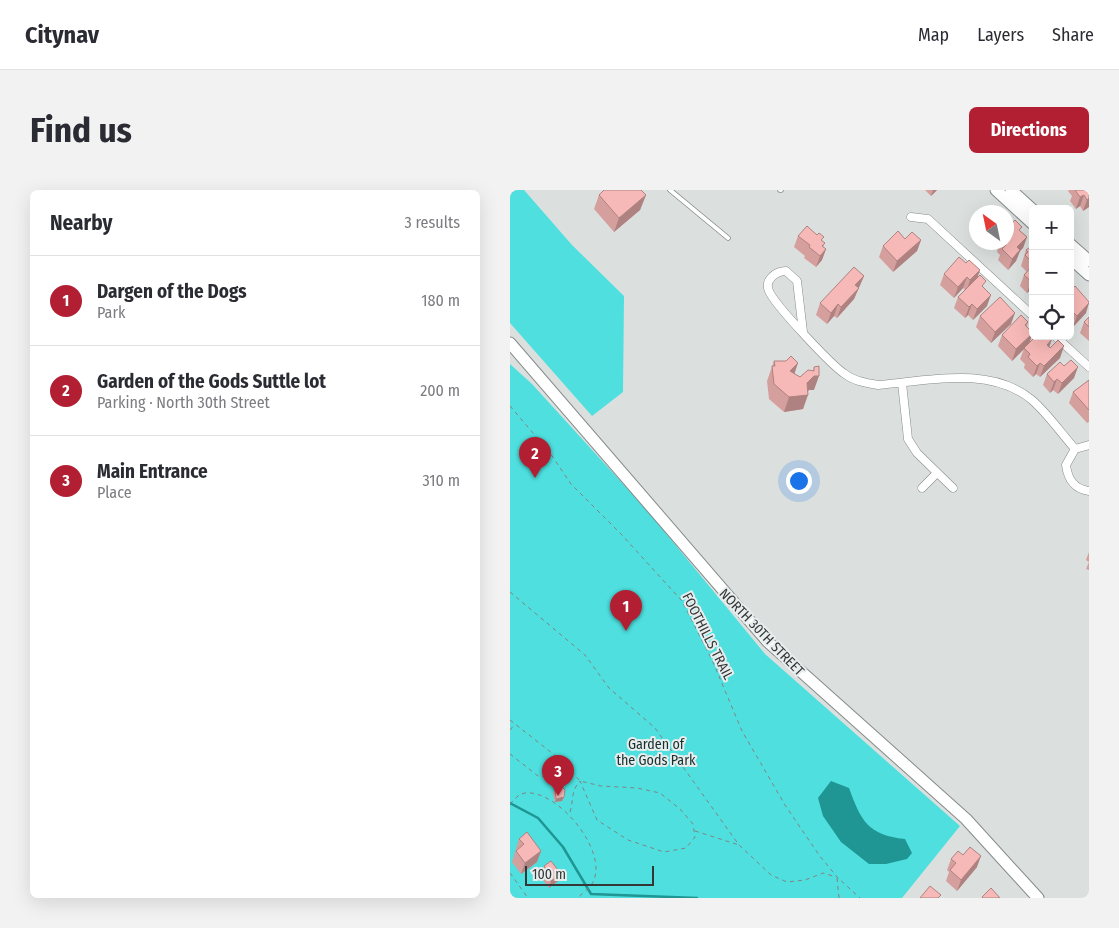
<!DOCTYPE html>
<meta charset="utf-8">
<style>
body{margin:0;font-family:"Fira Sans Condensed",sans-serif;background:#f2f2f3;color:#2b2b33}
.controls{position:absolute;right:15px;top:15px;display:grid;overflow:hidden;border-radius:8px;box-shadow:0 5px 20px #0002}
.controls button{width:45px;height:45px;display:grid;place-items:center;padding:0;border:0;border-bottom:1px solid #e1e1e2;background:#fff;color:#2b2b33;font:25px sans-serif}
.compass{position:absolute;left:459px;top:15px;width:45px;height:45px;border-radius:50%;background:#fff;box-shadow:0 5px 20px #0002;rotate:327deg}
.scale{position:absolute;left:15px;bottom:12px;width:129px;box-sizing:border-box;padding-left:5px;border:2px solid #353737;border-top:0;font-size:14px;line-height:18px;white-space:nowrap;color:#353737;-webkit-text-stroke:4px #e8eded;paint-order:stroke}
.you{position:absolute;left:288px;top:290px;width:18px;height:18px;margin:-12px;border:4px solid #fff;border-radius:50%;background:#1a73e8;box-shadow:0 0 0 8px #1a73e833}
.badge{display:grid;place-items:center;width:32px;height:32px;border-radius:50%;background:#b21f32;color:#fff;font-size:16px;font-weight:700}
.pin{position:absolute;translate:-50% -41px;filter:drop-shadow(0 1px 2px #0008)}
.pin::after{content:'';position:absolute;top:26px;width:18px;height:15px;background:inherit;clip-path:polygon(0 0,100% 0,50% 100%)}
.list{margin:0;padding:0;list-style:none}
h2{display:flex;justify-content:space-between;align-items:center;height:65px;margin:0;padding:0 20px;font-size:21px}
h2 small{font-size:16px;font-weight:400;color:#7c7c81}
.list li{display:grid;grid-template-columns:32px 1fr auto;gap:15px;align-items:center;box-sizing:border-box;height:90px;padding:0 20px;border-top:1px solid #e1e1e2}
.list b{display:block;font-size:19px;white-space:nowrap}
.list p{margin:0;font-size:16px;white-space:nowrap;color:#7c7c81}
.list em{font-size:16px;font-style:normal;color:#7c7c81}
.icon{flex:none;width:28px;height:28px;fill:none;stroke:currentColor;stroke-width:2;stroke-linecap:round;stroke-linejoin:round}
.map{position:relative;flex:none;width:579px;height:708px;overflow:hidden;border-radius:8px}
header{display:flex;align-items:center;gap:30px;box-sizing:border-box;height:70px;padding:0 25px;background:#fff;border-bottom:1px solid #e1e1e2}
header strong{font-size:24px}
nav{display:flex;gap:28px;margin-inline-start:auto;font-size:18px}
.intro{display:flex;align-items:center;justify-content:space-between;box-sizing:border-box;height:120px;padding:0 30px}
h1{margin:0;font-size:35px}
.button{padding:12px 22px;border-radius:8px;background:#b21f32;color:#fff;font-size:18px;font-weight:700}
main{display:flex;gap:30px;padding:0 30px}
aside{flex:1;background:#fff;border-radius:8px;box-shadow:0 5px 20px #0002}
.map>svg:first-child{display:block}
</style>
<header>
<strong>Citynav</strong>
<nav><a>Map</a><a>Layers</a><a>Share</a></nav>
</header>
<div class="intro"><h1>Find us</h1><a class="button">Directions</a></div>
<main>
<aside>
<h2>Nearby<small>3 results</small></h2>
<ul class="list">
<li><span class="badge">1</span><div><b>Dargen of the Dogs</b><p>Park</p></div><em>180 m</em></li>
<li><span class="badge">2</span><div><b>Garden of the Gods Suttle lot</b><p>Parking · North 30th Street</p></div><em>200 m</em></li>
<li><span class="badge">3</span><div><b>Main Entrance</b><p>Place</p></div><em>310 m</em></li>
</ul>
</aside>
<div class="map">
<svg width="579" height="708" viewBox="0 0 579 708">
<rect width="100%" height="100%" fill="#dbe0df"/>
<!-- green -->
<path fill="#4edfde" d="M0 0H14L62 55 114 106 113 202 82 226 0 133Z
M0 174 22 194 135 318 255 464 450 636 392 708H0Z"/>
<!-- water -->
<path fill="#1f9594" d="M321 591 339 598C351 631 358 645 395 649L402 663 397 669 376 674H359L331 652 313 626 308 608Z"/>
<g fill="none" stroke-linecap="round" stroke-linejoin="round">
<!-- stream -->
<path stroke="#1f9594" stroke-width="2.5" d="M0 613 28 628 53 657 81 704 187 708"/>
<defs>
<path id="lane" d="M160 0 218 48
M270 0H271"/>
<path id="street" d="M401 27 418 29 523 126
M293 142 287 91 276 81C266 81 254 90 259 101 264 114 322 176 335 184 344 191 356 193 368 195 417 191 480 175 522 210 538 224 551 243 565 259
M545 146 579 177
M392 193 398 249 407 263 443 298
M579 255 565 259 556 275C558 290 564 299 579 301
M412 298 427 283"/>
<path id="secondary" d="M486 0 523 34
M501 0 523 20
M560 54 579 71
M560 68 579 85
M0 153 258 452 456 629 528 708"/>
</defs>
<!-- lane casing -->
<use href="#lane" stroke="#858a8a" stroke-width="5.5"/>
<!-- street casing -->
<use href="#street" stroke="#858a8a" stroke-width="9"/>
<!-- secondary casing -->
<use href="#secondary" stroke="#858a8a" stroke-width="13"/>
<!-- path -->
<path stroke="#818484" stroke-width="1" stroke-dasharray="4 4" stroke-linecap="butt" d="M0 216 40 263 61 294 111 344 172 411 203 472 232 541 275 615 309 665 327 687 350 708
M0 402 75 465 99 498 145 538 229 655 261 685 277 692 295 690 313 683 326 687
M0 530 52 571 70 591 91 596 127 598 150 603 170 619 183 634 185 647 176 658 154 662 118 650 87 630 70 591C60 601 64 613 59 625
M0 540 4 535
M0 564 28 586 39 587 51 571
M0 614C5 609 8 604 15 603 47 599 99 661 83 692 80 698 72 704 67 708
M185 641 229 655
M0 683 18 708
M327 688 329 708"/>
<!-- lane -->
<use href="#lane" stroke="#fff" stroke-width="4"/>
<!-- street -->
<use href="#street" stroke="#fff" stroke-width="8"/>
<!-- secondary -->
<use href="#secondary" stroke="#fff" stroke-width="11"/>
</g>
<!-- wall -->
<path fill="#d49f9d" d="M415 0H427L421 6Z
M559 0H579V17L573 21 570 16 566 19 560 11 562 6 558 1Z
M89 5H136L130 20 104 42 84 19Z
M510 41 517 47 513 58 510 61 506 71 498 80 488 70 490 65 487 62 488 58 486 56 487 52H496Z
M288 46 312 51 315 53 313 57 316 59 312 70 306 77 294 68 295 66 284 57Z
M395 49 411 50 407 61 383 82 369 67 373 56Z
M523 55V98L517 103 510 96 514 85 517 82 511 76 516 60Z
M456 73 470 80 467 87 474 98 477 116 463 130 458 125 455 128 444 118 448 107 455 100 453 98 444 108 430 95 434 84Z
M354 86 344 109 327 128 324 126 317 134 306 125 310 113Z
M560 101 576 123 563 137 560 134Z
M470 126 501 134 481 153 466 137Z
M579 127V151L570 143 574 132Z
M518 132 517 136 519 153 539 157 550 168 530 187 526 184 523 187 514 178 515 174 510 169 514 159 502 171 488 156 492 145Z
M264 171 290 187 303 181 304 177V200H299L298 201 293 219 274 222 259 209 257 191Z
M537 184 564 188 548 204 543 200 540 203 533 195Z
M579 190V232L577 233 559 213 563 202Z
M579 362V380L576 379 579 372 576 370Z
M45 599 54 607 52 611 45 612 43 603Z
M9 649 31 661 27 672 11 684 2 672Z
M441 669 467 677 447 701 436 691 439 682 437 680Z
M34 676 48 691 39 698 32 689 33 686 32 684Z"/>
<!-- shaded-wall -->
<path fill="#ad8280" d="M423 0H427L421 6Z
M136 5 130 20 104 42 109 28Z
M574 5 570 16 566 19 570 7Z
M579 8V17L573 21 577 10Z
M517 47 513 58 510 61 506 71 498 80 507 57Z
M411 50 407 61 383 82 387 71Z
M316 59 312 70 306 77 310 66Z
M470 80 466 92 456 102 460 90Z
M354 86 344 109 327 128 331 117 345 95Z
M457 87 453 98 444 108 448 97Z
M523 90V98L517 103 521 91Z
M481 105 477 116 463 130 467 119Z
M579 113 576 123 563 137 567 126Z
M328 114 324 126 317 134 321 123Z
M462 114 458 125 455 128 459 117Z
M505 123 501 134 481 153 485 142Z
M523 143 519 154 502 171 506 159Z
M542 149 538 161 537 155Z
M554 156 550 168 530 187 534 176Z
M288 173 283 188 280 181Z
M530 173 526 184 523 187 527 176Z
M568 177 564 188 548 204 552 193Z
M304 186H309L304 200H299L294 205H298L293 219 274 222 279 207 297 193Z
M547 189 543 200 540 203 544 192Z
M54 607 52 611 45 612 46 609Z
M31 661 27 672 11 684 15 673Z
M471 666 467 677 447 701 451 690Z
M51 684 48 691 39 698 41 691Z"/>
<!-- building -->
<path fill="#f7b9b7" stroke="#ad8280" d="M94 0H131L136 5 109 28 89 5Z
M565 0H579V8L577 10 574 5 570 7Z
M505 30 512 37 509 40 517 47 507 57 510 60 502 69 492 59 496 55 493 52H496V39Z
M297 36 307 45 309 43 314 47 311 50 315 53 312 56 316 59 310 66 299 57 300 55 288 46Z
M388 41 395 49 402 42 411 50 387 71 373 56Z
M523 55V73L515 65 518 62 516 60Z
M449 67 456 73 459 70 470 80 460 90 457 87 448 97 434 84Z
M523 75V90L521 91 514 85Z
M344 77 354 86 345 95 349 98 331 117 328 114 321 123 310 113Z
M470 85 476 91 472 96 481 105 467 119 462 114 459 117 448 107Z
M565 96 579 112V113L567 126 560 119V101Z
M490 107 505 123 485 142 470 126Z
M511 125 518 132 515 135 523 143 506 159 492 145Z
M579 127V137L574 132Z
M526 146H539L542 149 537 155 540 158 548 150 554 156 534 176 530 173 527 176 518 167 520 164 514 158Z
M281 166 288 173 280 181 290 187 298 180 304 181V177L309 176V186H304L297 193 298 205 279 207 264 194 262 176H265L264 171H276Z
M561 170 568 177 552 193 547 189 544 192 537 184 550 172 554 176Z
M579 190V220L563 202Z
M52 597 55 600 54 607 46 609 45 599Z
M17 642 31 661 15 673 6 661 14 654 9 649Z
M460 657 471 666 451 690 440 680 446 673 441 669 448 661 453 665Z
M41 671 51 684 41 691 35 682 37 680 34 676Z
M420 696 431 705 428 708H410Z
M481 698 490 708H473L472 707Z"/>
<g text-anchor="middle" stroke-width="4" stroke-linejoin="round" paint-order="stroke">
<!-- street labels -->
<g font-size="14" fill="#353737" stroke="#e8eded">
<text transform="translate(252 442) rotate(46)" y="5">NORTH 30TH STREET</text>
<text transform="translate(198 446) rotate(63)" y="5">FOOTHILLS TRAIL</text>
</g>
<!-- park labels -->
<g font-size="14" fill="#172f2e" stroke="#e8eded">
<text x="146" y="559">Garden of<tspan x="146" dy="16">the Gods Park</tspan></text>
</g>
</g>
</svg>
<div class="controls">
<button>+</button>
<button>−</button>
<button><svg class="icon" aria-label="locate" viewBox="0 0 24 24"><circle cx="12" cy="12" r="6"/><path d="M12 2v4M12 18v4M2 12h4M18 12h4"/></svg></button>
</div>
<svg class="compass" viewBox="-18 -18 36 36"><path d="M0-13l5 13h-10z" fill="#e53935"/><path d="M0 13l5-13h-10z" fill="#7c7c81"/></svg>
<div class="scale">100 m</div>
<div class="you"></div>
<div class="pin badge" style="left:116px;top:441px">1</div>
<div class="pin badge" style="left:25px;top:288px">2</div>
<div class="pin badge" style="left:48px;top:606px">3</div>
</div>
</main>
